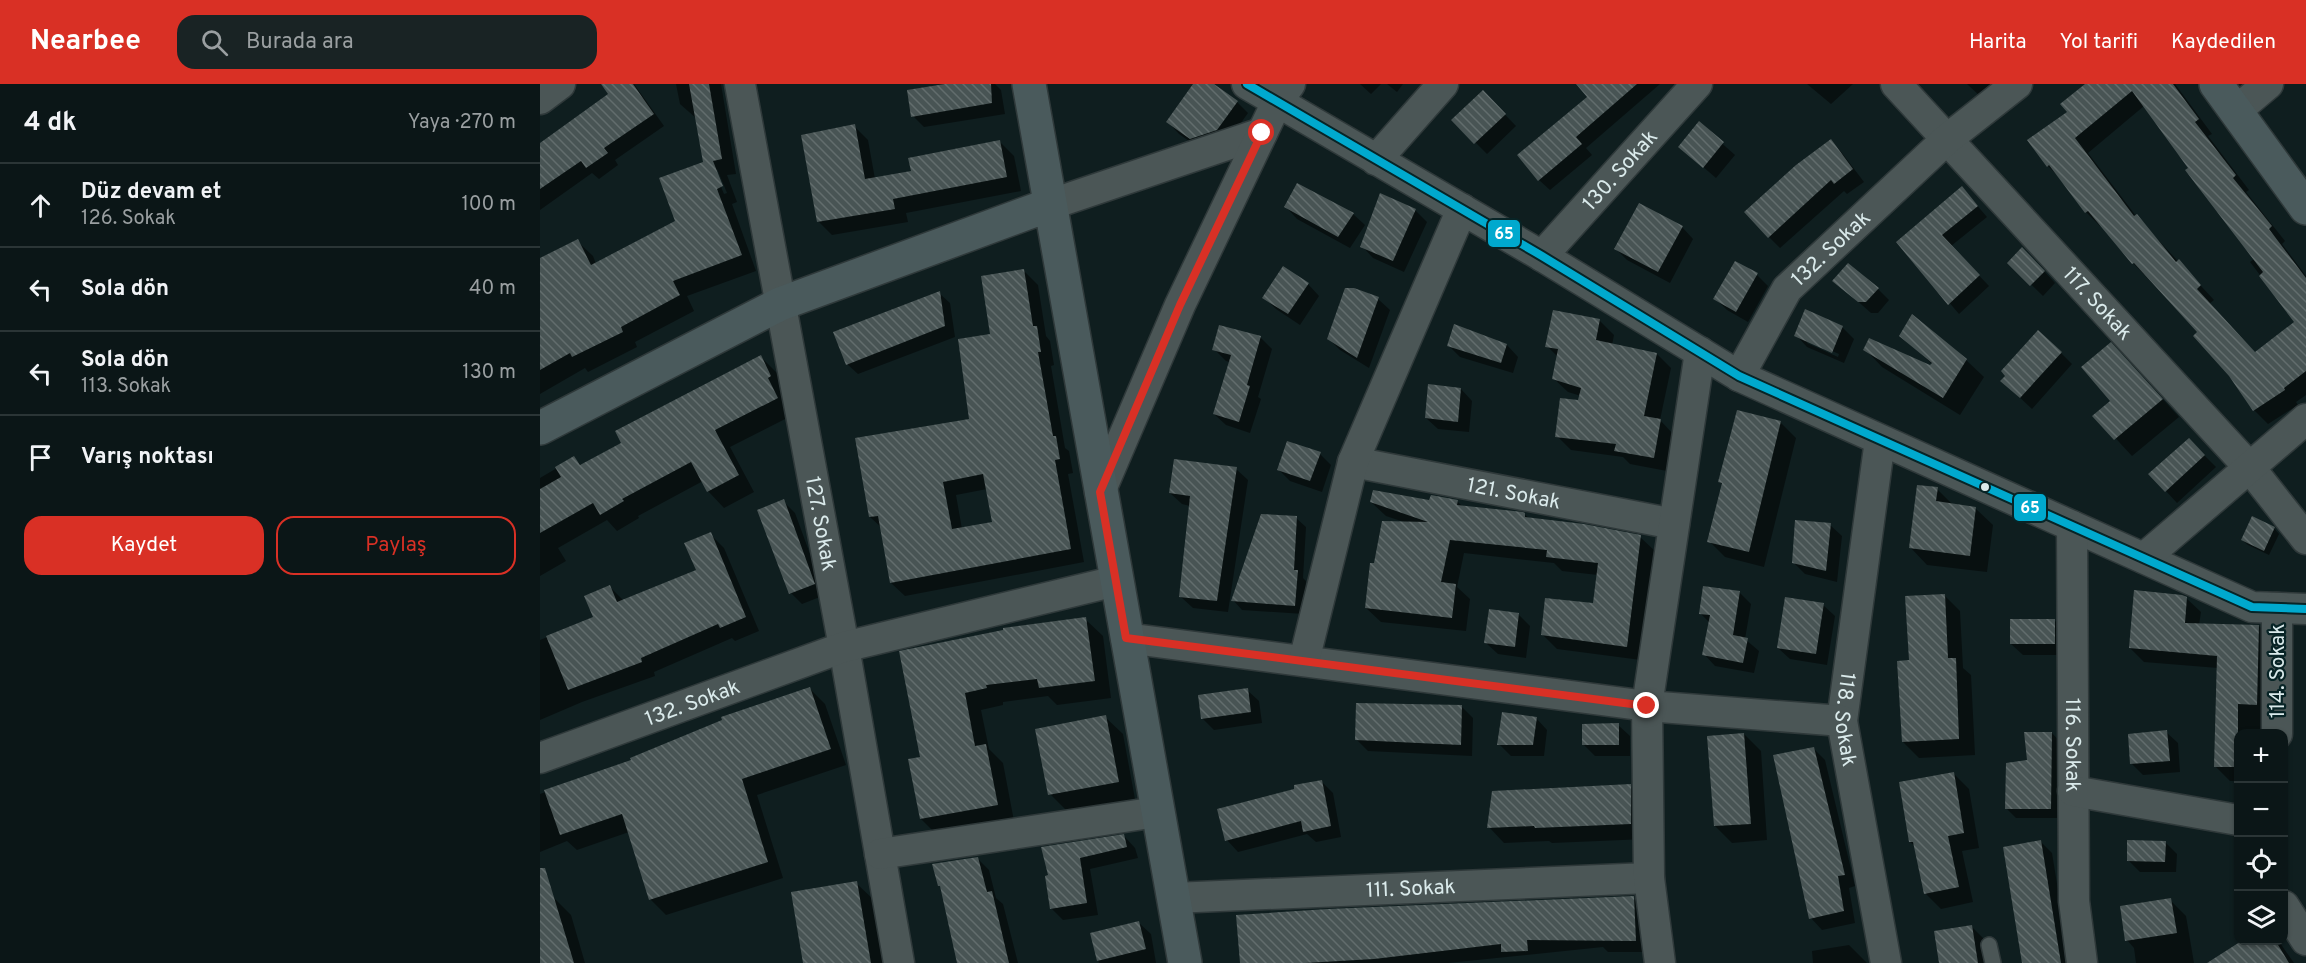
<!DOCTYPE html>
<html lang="tr">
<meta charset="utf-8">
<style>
body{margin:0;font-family:Overpass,sans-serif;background:#192324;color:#f1f3f6}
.controls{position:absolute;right:18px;bottom:18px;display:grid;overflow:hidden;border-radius:12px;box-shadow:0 2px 4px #0004}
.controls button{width:54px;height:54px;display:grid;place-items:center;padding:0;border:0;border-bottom:2px solid #2b3536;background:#0b1617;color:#f1f3f6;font:30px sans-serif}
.stop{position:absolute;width:18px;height:18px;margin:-14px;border:4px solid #d93025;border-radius:50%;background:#fff}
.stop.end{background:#d93025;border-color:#fff;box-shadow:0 2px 6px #0008}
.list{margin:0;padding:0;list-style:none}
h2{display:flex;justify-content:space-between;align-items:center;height:78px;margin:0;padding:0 24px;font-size:26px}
h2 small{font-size:20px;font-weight:400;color:#9a9fa1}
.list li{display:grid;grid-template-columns:39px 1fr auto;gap:18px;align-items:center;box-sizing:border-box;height:84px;padding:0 24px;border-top:2px solid #2b3536}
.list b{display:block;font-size:22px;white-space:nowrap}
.list p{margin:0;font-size:20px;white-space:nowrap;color:#9a9fa1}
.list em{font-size:20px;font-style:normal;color:#9a9fa1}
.actions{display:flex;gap:12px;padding:18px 24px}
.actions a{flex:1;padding:14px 0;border:2px solid #d93025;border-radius:18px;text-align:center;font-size:21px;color:#d93025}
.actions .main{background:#d93025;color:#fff}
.icon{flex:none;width:33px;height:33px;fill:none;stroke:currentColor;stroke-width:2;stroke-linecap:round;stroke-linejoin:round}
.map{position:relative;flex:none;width:1766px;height:879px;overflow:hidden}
header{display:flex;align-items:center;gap:36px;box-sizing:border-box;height:84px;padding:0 30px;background:#d93025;color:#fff}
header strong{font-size:28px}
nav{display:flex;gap:33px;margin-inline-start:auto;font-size:21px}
.search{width:420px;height:54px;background:#192324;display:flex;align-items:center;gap:15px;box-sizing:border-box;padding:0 21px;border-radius:18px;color:#9a9fa1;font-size:22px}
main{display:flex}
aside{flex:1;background:#0b1617}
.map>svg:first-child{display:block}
</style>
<header>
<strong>Nearbee</strong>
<div class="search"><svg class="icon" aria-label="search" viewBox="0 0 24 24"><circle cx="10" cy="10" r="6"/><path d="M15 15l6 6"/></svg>Burada ara</div>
<nav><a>Harita</a><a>Yol tarifi</a><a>Kaydedilen</a></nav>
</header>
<main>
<aside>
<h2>4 dk<small>Yaya · 270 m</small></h2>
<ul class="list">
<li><svg class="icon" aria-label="ahead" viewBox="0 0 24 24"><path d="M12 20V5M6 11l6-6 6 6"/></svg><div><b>Düz devam et</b><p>126. Sokak</p></div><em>100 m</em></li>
<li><svg class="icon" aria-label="left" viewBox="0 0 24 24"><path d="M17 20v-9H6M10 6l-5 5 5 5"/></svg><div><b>Sola dön</b></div><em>40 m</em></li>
<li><svg class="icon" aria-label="left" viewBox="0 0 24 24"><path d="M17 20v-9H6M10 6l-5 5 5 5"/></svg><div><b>Sola dön</b><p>113. Sokak</p></div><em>130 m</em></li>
<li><svg class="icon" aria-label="arrive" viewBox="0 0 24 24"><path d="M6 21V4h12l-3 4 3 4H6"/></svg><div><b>Varış noktası</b></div></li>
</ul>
<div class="actions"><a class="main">Kaydet</a><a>Paylaş</a></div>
</aside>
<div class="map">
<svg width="1766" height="879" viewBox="0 0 1766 879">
<defs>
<pattern id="building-back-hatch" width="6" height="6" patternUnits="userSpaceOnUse" patternTransform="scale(1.5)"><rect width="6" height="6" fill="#485454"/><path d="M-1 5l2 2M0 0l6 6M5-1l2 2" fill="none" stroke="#626d6d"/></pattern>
</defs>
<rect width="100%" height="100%" fill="#0f1e1f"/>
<!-- shadow -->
<path fill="#0007" fill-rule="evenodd" d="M77 0H94L124 42 75 76 78 81 59 95 52 89 0 126V65L70 10Z
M136 0H181L196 90 187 91 197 118 192 120 216 187 147 212 154 227 95 258 97 263 48 288 45 284 0 310V176L37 157 53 172 56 180 137 138 165 79 157 35 140 20ZM177 85 187 109 184 110 177 93Z
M414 0H455L461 6 465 30 384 43 373 32Z
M655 0H672L697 18 708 29 688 57 662 66 639 50 628 38Z
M820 0H841L831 10Z
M847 0H863L857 8Z
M1052 0H1120L1046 64 1052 71 1010 106 999 96 1049 13Z
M1267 0H1313L1291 20Z
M1427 0H1453L1440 12Z
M1547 0H1635L1672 50 1668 52 1709 106 1706 108 1745 157 1742 160 1766 192V311L1756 318 1758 321 1728 340 1714 326 1659 248 1593 179 1561 141 1560 142 1546 128 1522 96 1508 82 1529 28ZM1604 22 1714 175 1710 178 1756 238 1715 269 1669 220 1674 216 1596 132 1548 69Z
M943 8 976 42 947 70 913 36Z
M1159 39 1195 71 1176 94 1140 63Z
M314 42 328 56 335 95 373 89 460 58 474 72 481 107 366 129 368 138 292 151 278 137Z
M1291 57 1302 69 1324 98 1307 110 1304 107 1240 164 1229 153Z
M1422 104 1447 133 1411 162 1449 202 1419 230 1358 158Z
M746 123 813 130 825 141 810 164 757 135Z
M875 126 887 138 864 188 833 174 822 162Z
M1142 143 1153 155 1130 199 1087 176 1076 165Z
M1494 176 1515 199 1503 212 1469 179Z
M484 187 498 201 506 252 510 257 514 281 511 282 525 364 529 367 533 389 528 390 544 478 365 512 351 499 342 444 330 433 431 336 452 251ZM447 405 454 439 422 445 416 411Z
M1217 191 1228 202 1208 238 1187 226 1175 214Z
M1295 197 1338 205 1349 216 1338 229H1331Z
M768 200 779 212 760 241 736 225 724 213Z
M399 209 410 219 415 253 318 290 307 280Z
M838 215 850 226 829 284 800 266 788 254Z
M1266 227 1303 244 1314 255 1304 279 1267 263 1256 251ZM1267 256 1299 270 1298 273 1267 259Z
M1060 237 1074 251 1072 261 1117 270 1131 284 1120 336 1134 351 1127 387 1090 380 1083 373 1031 366 1017 352 1040 318 1041 312 1028 308 1013 294 1018 273 1007 262Z
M1361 251 1426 276 1444 293 1420 331 1342 283 1325 265 1391 283 1393 281Z
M720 253 732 265 718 313 721 315 710 349 686 341 674 330 690 278 686 277 674 265Z
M908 261H967L978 273 973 289 920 273Z
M1521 269 1532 280 1492 325 1474 308Z
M221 273 237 289 247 309 253 331 190 363 214 408 184 424 168 407 163 397 98 432 99 434 77 447 67 436 18 464 26 477 0 492V394L34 374 42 382 83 359Z
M1588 277 1639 333 1592 372 1555 332 1572 317Z
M921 305 932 317 929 348 898 345 886 334Z
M1241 339 1256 354 1224 483 1185 473 1169 457 1183 401 1180 398Z
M1649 356 1676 383 1637 419 1626 407Z
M780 370 791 381 782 408 750 397 739 386Z
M696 385 708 396 688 528 653 524 641 513 650 422 642 420 630 409Z
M1397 405 1413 421 1435 424 1453 441 1447 488 1387 481 1370 463Z
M243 417 255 429 285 511 262 520 251 509Z
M917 417 923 423 984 430 990 435 1100 453 1115 467 1101 576 1017 565 1003 551 1054 521 1058 491 1022 487 1014 479 924 469 917 503 930 515 926 547 841 538 826 524 835 481 864 438 846 432 831 418Z
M756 434 766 443 763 494 766 497 764 530 702 526 693 516Z
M1290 441 1302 452 1297 498 1265 490 1253 478Z
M1734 444 1739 450 1729 471 1708 461 1702 456Z
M170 450 184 464 219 547 195 557 192 554 114 588 115 592 42 618 0 636V556L55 534 70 503 84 517 158 487Z
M1199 508 1211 520 1205 555 1219 567 1214 589 1175 582 1164 570 1170 539 1160 529Z
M1404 511 1420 527 1423 584 1431 591 1435 671 1379 674 1363 658 1370 578Z
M1646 514 1661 528 1659 541 1719 542 1733 556 1725 650H1698V697H1690L1676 683 1678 584 1604 578 1590 564Z
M1283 521 1295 532 1287 581 1250 575 1238 564Z
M978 530 990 542 986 574 958 570 946 559Z
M545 535 563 552 571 614 517 621 508 612 463 618V621L441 626 449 665 463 679 474 737 398 752 381 735 382 674 361 569Z
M1515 537 1526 548V571H1483L1471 560Z
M269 604 285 620 306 681 217 711 243 794 126 831 110 815 89 748 37 766 27 757 0 768V710L93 677Z
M707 606 719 617 722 639 674 646 662 634Z
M921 622 933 634 932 672 828 667 816 655Z
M565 633 583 650 595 715 527 727 510 710Z
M996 634 1007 646 1004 672H971L959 660Z
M1078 641 1090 652V672H1055L1043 660Z
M1626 648 1638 659 1640 688 1603 691 1591 679Z
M1512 649 1521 659 1520 734H1476L1467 725 1489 677Z
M1204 650 1221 667 1227 756 1192 759 1175 742Z
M1273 664 1285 676 1315 802 1309 804 1315 839 1282 846 1271 834Z
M1414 690 1429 705 1439 764 1422 767 1433 818 1401 825 1386 810 1376 763 1370 758Z
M781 697 793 709 801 753 776 758 767 750 698 768 687 756Z
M1090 702 1106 718V755L1012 759 1009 757 964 759 949 743Z
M584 752 595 764 598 774 550 785 558 831 523 836 512 825 507 793H509L503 764Z
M1501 758 1512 769 1530 879H1484Z
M1625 758 1637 770 1636 788H1600L1588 776Z
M437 774 449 786 456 814 463 820 478 879H420L402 804 399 801Z
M316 799 334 816 344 879H264Z
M13 813 31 831 45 879H0V817Z
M1093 814 1106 826 1108 868H1068L1063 863 908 879H702Z
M1630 816 1646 832 1654 879H1596L1594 864 1587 856Z
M599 839 611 850 616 879H559L552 850Z
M1432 843 1444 855 1447 879H1401Z
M1705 856H1738L1754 879H1678Z
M1309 861 1327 879H1273L1272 867Z"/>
<!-- building -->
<path fill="url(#building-back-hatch)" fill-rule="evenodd" d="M61 0H93L114 30 64 64 68 69 46 84 41 77 0 105V59L68 10Z
M149 0H169L182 75 173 77 183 102 177 105 202 171 133 197 140 211 81 243 83 248 32 273 30 269 0 286V174L38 155 51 181 135 137 119 94 163 78Z
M405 0H451L452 19 371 33 367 6Z
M653 0H674L698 17 677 46 650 55 626 38Z
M1036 0H1097L1036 53 1042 60 998 97 977 71 1047 13Z
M1545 0H1633L1659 35 1655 38 1696 91 1693 94 1732 142 1729 145 1766 194V287L1744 304 1745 306 1713 327 1689 292 1653 252 1657 248 1594 179 1592 180 1548 127 1545 129 1509 81 1507 83 1487 56 1527 28 1520 20ZM1592 7 1648 84 1645 86 1723 188 1719 192 1754 238 1715 268 1657 205 1661 201 1639 175 1636 178 1597 130 1594 132 1535 54Z
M943 6 966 30 934 60 911 36Z
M1159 37 1184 58 1163 84 1138 63Z
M315 40 325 95 371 87 368 74 460 56 467 93 353 115 355 125 277 138 261 51Z
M1291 55 1313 85 1294 100 1291 96 1228 154 1204 128 1256 81Z
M757 99 814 129 798 153 744 123Z
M1422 102 1438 122 1402 151 1440 191 1408 221 1356 158Z
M840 109 876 125 853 177 820 163Z
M1099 119 1143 142 1118 188 1074 165Z
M1482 163 1505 187 1490 202 1467 179Z
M1195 177 1218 189 1196 228 1173 215Z
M1308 179 1339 204 1326 218H1318L1292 197Z
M743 182 769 199 748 230 722 214Z
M484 185 493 242H497L501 268H498L513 352H516L520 375 515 376 531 465 350 499 338 432 329 433 315 354 429 335 418 255 450 250 441 192ZM443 390 452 438 412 445 403 398Z
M805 204H814L839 213 817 274 787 255Z
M400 207 405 242 306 281 293 248Z
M1265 225 1303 242 1292 269 1254 252Z
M1013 226 1060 235 1056 256 1117 269 1104 332 1121 335 1114 374 1074 367 1076 360 1015 353 1020 314 1038 316 1041 304 1012 295 1018 265 1005 263Z
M1372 230 1427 275 1403 314 1323 266 1329 254 1390 281 1392 279 1359 252Z
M914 240 967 260 961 279 907 262Z
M679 241 721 252 707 301 710 302 699 338 673 330 691 271 672 266Z
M1498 246 1522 268 1480 314 1460 297 1465 292 1461 287Z
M1571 258 1623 315 1574 356 1552 332 1570 317 1541 283Z
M221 271 231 292 228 294 238 314 175 346 199 391 167 408 151 378 82 415 84 417 60 431 53 419 0 449V405L21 393 15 383 34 372 40 381 81 359 75 347Z
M888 300 921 304 918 338 885 334Z
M1197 326 1241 337 1209 468 1167 458 1182 399 1178 398Z
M1649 354 1665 371 1625 408 1608 390Z
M747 357 781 368 770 397 737 386Z
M634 375 697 383 677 517 639 513 650 412 629 409Z
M1377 401 1398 403 1396 417 1436 423 1430 472 1369 464Z
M833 406 889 416 891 411 918 416 917 421 983 428 985 429V433L1044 440 1101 451 1087 563 1001 551 1005 514 1053 519 1058 479 1006 473 1007 466 910 456 901 498 916 500 912 534 825 524 830 479H834L842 437 888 438 830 418Z
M244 415 275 500 249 510 217 426Z
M721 430 757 432 754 486H758L755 522 691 517Z
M1712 432 1735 443 1724 467 1701 456Z
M1255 436 1291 439 1286 487 1252 479Z
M171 448 206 533 180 544 178 540 101 574 102 578 28 606 6 552 53 533 44 512 70 501 77 518 156 486 144 459Z
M1163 502 1200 507 1193 551 1208 554 1203 579 1162 571 1170 531 1159 530Z
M1594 506 1642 511 1647 513 1645 539 1719 541 1717 621 1698 620V683H1674L1677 572 1589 564Z
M1405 510 1408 574H1416L1419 655 1362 658 1357 577 1369 576 1365 512Z
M1245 513 1284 519 1276 570 1237 564Z
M949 525 979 529 975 563 944 559Z
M546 533 555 597 499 604 497 595 446 601 447 604 425 609 435 662 446 660 458 721 380 735 368 675 380 673 359 567 463 546V544Z
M1470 535H1515V560H1470Z
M270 603 291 665 202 695 228 778 109 816 82 730 20 751 4 706 91 676 90 674 182 636 181 633Z
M708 604 711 628 661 635 658 611Z
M816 619 922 621 921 661 815 656Z
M962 628 997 633 993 661H957Z
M566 631 579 698 508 711 495 645Z
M1079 639V661H1042V640Z
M1627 646 1630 677 1590 680 1588 650Z
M1484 648H1512L1511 725H1465L1466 679 1487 676Z
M1204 649 1211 740 1174 742 1167 652Z
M1274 663 1305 791 1298 792 1304 827 1269 835 1233 671Z
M1414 688 1424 749 1408 752 1419 803 1384 810 1373 758H1369L1359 698Z
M782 696 791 742 763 748 761 737 685 757 677 725 754 705V701Z
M1091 700V740L995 744 994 742 947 744 952 707Z
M584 750 587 763 540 774 547 819 510 825 505 792 508 791 501 763Z
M1501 756 1521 879H1482L1463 763Z
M1587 756 1626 757 1625 778 1587 777Z
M438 773 447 808 452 807 469 879H417L400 802H398L392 780Z
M0 784H5L34 879H0Z
M317 797 331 879H263L251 808Z
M1094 812 1096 857 987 856 988 867 961 868V860L834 875 765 879H700L696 831 788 825Z
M1631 814 1637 849 1585 857 1580 822Z
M599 837 606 865 557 877 550 849Z
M1432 841 1438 879H1399L1394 847Z
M1703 856H1735L1749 879H1667Z"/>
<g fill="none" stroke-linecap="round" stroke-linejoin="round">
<defs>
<path id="lane" d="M1449 861 1453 879"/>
<g id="street">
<path id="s1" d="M200 0 304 563 359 879"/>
<path d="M707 0 1002 172 1199 292 1712 523 1766 525"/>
<path id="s2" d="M1356 0 1710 384 1766 455"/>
<path d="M0 15 20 0"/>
<path d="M1696 27 1728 0"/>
<path d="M836 76 903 0"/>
<path d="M509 121 722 49"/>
<path id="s3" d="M1002 172 1157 0"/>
<path id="s4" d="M1199 292 1247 205 1406 56 1477 0"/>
<path id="s5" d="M1340 356 1302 637 1346 879"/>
<path id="s6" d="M813 378 1134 440"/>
<path d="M560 408 640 221 737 18 750 0"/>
<path id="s7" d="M1532 442 1534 817 1542 879"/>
<path d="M1604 474 1766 335"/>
<path d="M586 554 1107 622 1302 637"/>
<path d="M764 577 813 378 922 125"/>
<path d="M1737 650V524"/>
<path id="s8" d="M0 674 304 563 576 497"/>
<path d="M1533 707 1698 736"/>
<path d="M340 770 617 728"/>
<path id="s9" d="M633 814 1109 794"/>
<path d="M1744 822 1766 856"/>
<path d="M1120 879 1109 794 1107 622 1160 268"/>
</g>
<path id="secondary" d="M489 0 645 879
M1676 0 1766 124
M0 344 240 220 509 121"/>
</defs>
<!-- lane casing -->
<use href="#lane" stroke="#2f393a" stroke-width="18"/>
<!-- street casing -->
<use href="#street" stroke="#2f393a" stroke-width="33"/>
<!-- secondary casing -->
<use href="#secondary" stroke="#2f393a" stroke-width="36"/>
<!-- lane -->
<use href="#lane" stroke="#4b5656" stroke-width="15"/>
<!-- street -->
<use href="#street" stroke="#4b5656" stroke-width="30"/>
<!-- secondary -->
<use href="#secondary" stroke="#4a5a5c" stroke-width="33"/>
<defs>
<path id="bus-1" d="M707 0 1002 172 1199 292 1712 523 1766 525"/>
</defs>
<!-- bus-1 casing -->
<use href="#bus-1" stroke="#082426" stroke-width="12"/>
<!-- bus-1 -->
<use href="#bus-1" stroke="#00a9ce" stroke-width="8"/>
</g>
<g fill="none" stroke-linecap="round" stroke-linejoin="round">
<!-- route -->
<path stroke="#d93025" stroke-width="8" d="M722 49 640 221 560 408 586 554 1107 622"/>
</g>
<!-- markers -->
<circle fill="#daeaeb" stroke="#082426" stroke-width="2" cx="1445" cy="403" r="5"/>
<g text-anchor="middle" stroke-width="4.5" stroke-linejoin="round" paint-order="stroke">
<!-- street labels -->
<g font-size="21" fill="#daeaeb" stroke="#082426">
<text dy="7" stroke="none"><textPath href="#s3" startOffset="116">130. Sokak</textPath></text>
<text dy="7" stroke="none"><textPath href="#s4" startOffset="159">132. Sokak</textPath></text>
<text dy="7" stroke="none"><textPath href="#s2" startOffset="298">117. Sokak</textPath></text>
<text dy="7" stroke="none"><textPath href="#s6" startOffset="164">121. Sokak</textPath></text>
<text dy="7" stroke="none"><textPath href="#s1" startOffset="447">127. Sokak</textPath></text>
<text transform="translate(1737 587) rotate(-90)" y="7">114. Sokak</text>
<text dy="7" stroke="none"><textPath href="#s8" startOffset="162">132. Sokak</textPath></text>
<text dy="7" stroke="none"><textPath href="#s5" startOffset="282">118. Sokak</textPath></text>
<text dy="7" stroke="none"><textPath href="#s7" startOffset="219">116. Sokak</textPath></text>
<text dy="7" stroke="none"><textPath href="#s9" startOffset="238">111. Sokak</textPath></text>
</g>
</g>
<g stroke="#082426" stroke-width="2">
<rect x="947" y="135" width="34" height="29" rx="6" fill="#00a9ce"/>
<rect x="1473" y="409" width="34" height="29" rx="6" fill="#00a9ce"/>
</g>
<g font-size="16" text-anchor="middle" font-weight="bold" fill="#fff">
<text x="964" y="155">65</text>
<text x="1490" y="429">65</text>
</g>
</svg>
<div class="controls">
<button>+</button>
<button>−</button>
<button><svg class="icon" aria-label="locate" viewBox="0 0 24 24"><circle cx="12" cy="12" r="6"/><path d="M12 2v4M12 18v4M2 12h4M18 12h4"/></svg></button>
<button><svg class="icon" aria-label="layers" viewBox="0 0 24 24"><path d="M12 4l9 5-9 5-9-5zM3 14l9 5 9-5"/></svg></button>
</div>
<div class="stop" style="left:722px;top:49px"></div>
<div class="stop end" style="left:1107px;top:622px"></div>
</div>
</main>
